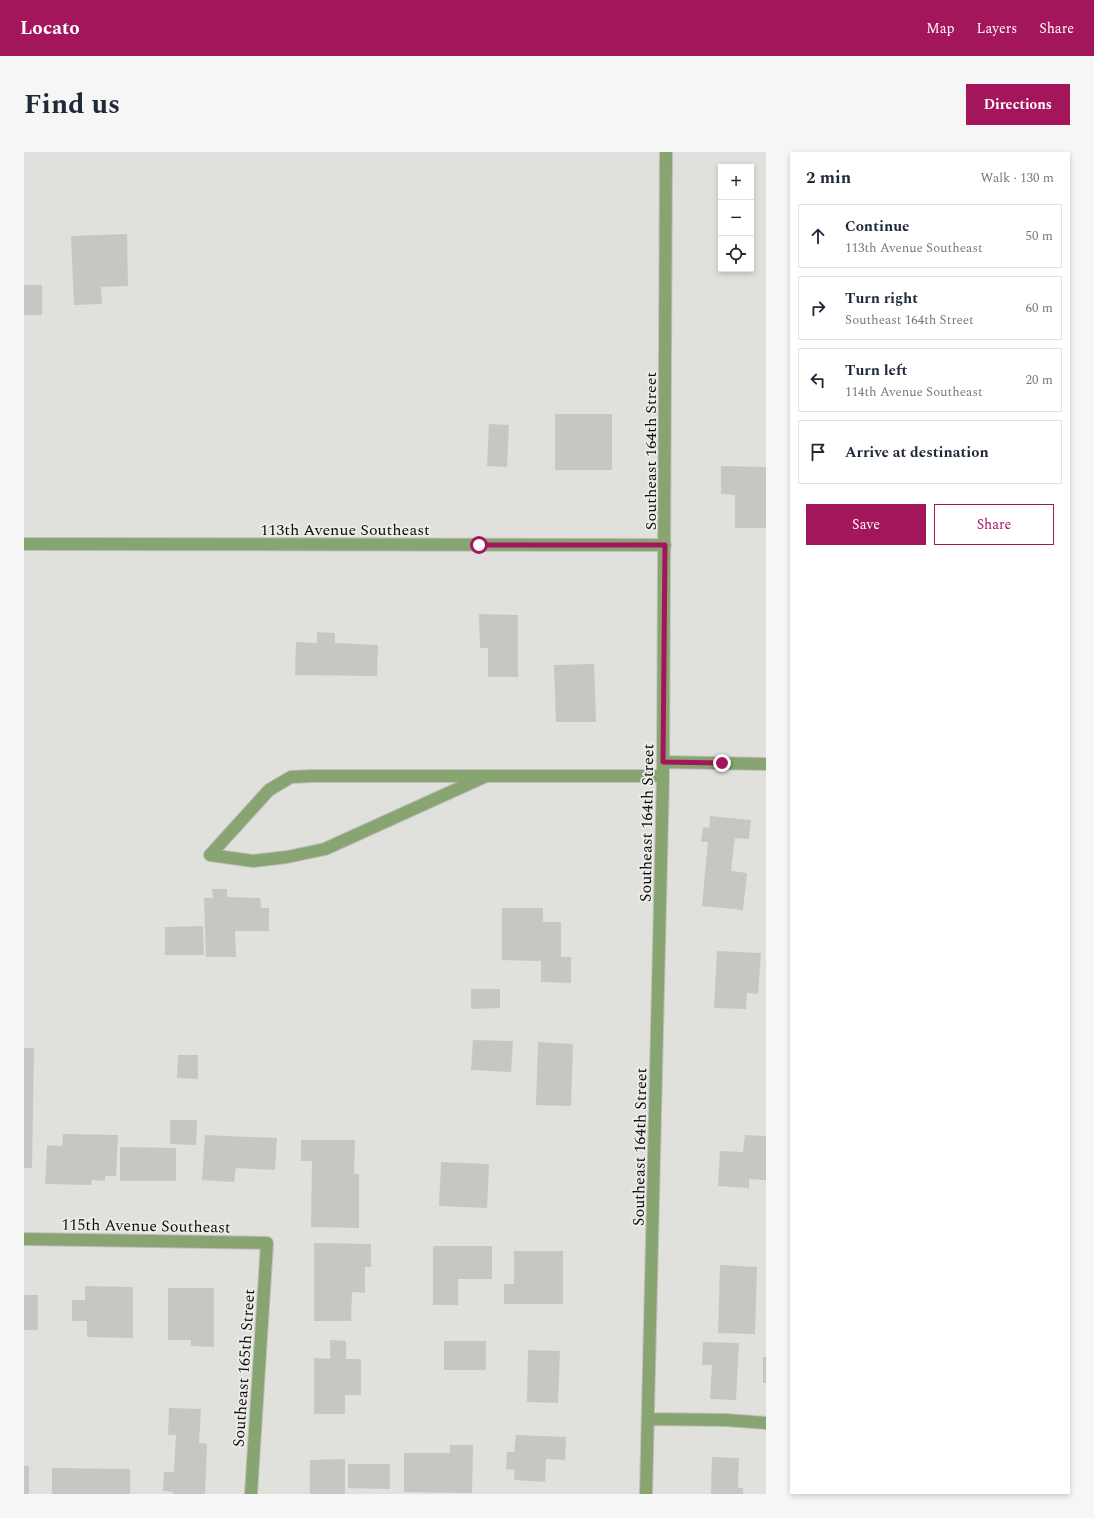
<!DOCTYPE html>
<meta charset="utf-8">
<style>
body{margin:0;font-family:Spectral,serif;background:#f6f6f7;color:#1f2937}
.controls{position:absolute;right:12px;top:12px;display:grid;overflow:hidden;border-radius:0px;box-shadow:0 2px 6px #0003}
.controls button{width:36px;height:36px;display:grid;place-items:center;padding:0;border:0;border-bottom:1px solid #e0e1e3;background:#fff;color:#1f2937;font:20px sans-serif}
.stop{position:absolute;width:12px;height:12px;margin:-9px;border:3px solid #a4165b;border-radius:50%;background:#fff}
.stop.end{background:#a4165b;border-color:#fff;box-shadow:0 1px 4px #0008}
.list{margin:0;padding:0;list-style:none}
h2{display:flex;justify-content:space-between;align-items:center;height:52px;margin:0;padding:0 16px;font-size:17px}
h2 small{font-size:13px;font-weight:400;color:#747a83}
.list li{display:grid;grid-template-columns:26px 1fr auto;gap:12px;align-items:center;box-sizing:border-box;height:64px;margin:0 8px 8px;padding:0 8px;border:1px solid #e0e1e3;border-radius:0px}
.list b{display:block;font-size:15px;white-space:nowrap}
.list p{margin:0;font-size:13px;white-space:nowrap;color:#747a83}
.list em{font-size:13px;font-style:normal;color:#747a83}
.actions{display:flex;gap:8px;padding:12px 16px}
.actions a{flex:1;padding:9px 0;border:1px solid #a4165b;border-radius:0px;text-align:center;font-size:14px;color:#a4165b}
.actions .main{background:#a4165b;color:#fff}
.icon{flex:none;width:22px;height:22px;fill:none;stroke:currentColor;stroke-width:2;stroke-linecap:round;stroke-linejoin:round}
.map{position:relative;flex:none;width:742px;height:1342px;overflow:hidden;border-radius:0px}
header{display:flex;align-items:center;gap:24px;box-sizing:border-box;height:56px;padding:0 20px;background:#a4165b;color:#fff}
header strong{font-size:19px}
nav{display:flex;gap:22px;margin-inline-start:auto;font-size:14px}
.intro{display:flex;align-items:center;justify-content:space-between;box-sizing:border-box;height:96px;padding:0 24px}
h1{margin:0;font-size:28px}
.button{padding:10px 18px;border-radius:0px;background:#a4165b;color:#fff;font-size:14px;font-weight:700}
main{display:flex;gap:24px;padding:0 24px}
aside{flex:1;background:#fff;border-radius:0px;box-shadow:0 2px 6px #0003}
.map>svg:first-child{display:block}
</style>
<header>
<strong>Locato</strong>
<nav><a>Map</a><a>Layers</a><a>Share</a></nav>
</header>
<div class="intro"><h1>Find us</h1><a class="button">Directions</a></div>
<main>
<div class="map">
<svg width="742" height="1342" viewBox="0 0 742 1342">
<rect width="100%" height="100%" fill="#e0e0dd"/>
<!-- building -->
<path fill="#c7c6c3" d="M103 82 104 134 77 135 78 152 50 153 47 84Z
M0 133H18V163H0Z
M531 262H588V318H531Z
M465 272 485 273 483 315 463 314Z
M697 314 742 315V376H711V343L697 342Z
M455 462 494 463V525H464V496H456Z
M293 480 311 481V491L354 493 353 524 271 523 272 490 293 491Z
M570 512 572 570H532L530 513Z
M686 664 727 668 725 687 711 686 707 719 723 721 719 758 678 754 684 690H677L679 675 685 676Z
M188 737H203V745L236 746 237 756H245V779H211L212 805H182L180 746H189Z
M478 756H519V770H537V805H547V831L517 830V809L478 808Z
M179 774 180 803H141V775Z
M693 799 737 801 734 842 723 841 722 857 690 856Z
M447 837H476V856L447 857Z
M449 888 489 889 487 920 447 918Z
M514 890 549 892 547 954 512 953Z
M0 896H10L8 1016H0Z
M154 903H174V927L153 926Z
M146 968H173L172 993 146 992Z
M39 982 94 983 92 1024H81V1029L68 1028 67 1033 21 1032 23 993 38 994Z
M181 983 253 986 251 1018 212 1016 210 1030 178 1028Z
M721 983 742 984V1028L725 1027V1036L694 1034 696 999 719 1000Z
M277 988H331L330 1022H335V1076L287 1075 288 1009H277Z
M96 995 152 996V1029H96Z
M417 1010 465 1012 463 1056 415 1054Z
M290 1091 347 1092V1115H341V1141L328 1140 327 1169H290Z
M409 1094H468V1127H434V1153H409Z
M490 1099H539V1152H480V1132H490Z
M696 1113 733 1115 731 1182 694 1181Z
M61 1134 109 1135V1186L63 1185V1169H48V1148H61Z
M144 1136H190V1195L167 1194V1188H144Z
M0 1143H14V1178H0Z
M306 1188 322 1189V1207H337V1243H321V1262H290V1206L306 1207Z
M420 1189H462V1218H420Z
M679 1190 715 1191 712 1248 686 1247 688 1213H678Z
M504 1198 536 1199 534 1251 503 1250Z
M739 1205H742V1231H739Z
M145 1256 177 1257 175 1291 183 1292 181 1342H149V1340L139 1339 140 1320H150L152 1283H144Z
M492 1283 542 1285 541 1308 522 1307 521 1330 490 1328 491 1318 482 1317 483 1300H490Z
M426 1293H449L448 1341 380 1340V1301H426Z
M688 1305 715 1306 714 1336H719V1342H687Z
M321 1307V1342H286V1308Z
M324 1312H366V1337L324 1336Z
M0 1314H5V1342H0Z
M28 1316 106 1317V1342H28Z"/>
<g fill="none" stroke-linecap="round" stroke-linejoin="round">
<defs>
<path id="minor" d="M0 392 641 393
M639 610 742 612
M462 624 301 697 263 705 229 709 186 703 245 638 267 625 288 624H639
M0 1087 243 1091 227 1342
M624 1267 701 1268 742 1271
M622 1342 639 624 642 0"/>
</defs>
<!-- minor casing -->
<use href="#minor" stroke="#bebebc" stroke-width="14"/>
<!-- minor -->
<use href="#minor" stroke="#87a471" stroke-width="12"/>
</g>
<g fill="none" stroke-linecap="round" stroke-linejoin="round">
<!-- route -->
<path stroke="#a4165b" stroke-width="5" d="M455 393H641L639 610 698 611"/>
</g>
<g text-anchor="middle" stroke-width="3.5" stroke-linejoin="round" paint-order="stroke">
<!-- street labels -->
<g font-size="16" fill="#0e0e0d" stroke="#ededea">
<text transform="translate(626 299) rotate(-90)" y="6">Southeast 164th Street</text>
<text x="321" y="383">113th Avenue Southeast</text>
<text transform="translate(622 671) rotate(-89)" y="6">Southeast 164th Street</text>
<text transform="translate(615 995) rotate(-89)" y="6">Southeast 164th Street</text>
<text transform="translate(122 1073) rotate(1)" y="6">115th Avenue Southeast</text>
<text transform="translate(219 1216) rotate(-86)" y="6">Southeast 165th Street</text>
</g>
</g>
</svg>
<div class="controls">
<button>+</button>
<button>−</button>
<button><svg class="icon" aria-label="locate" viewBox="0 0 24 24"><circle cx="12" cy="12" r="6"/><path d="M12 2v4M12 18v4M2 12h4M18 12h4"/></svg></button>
</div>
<div class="stop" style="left:455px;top:393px"></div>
<div class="stop end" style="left:698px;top:611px"></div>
</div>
<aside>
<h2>2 min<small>Walk · 130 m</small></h2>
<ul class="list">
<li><svg class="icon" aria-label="ahead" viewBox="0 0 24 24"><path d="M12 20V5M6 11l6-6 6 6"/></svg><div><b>Continue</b><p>113th Avenue Southeast</p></div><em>50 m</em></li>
<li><svg class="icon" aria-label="right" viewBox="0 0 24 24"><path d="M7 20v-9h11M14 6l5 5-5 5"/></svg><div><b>Turn right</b><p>Southeast 164th Street</p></div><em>60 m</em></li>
<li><svg class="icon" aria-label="left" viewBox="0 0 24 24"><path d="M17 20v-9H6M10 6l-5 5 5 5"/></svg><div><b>Turn left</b><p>114th Avenue Southeast</p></div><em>20 m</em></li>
<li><svg class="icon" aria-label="arrive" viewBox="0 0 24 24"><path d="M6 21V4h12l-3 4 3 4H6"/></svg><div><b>Arrive at destination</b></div></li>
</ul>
<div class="actions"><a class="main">Save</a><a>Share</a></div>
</aside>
</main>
